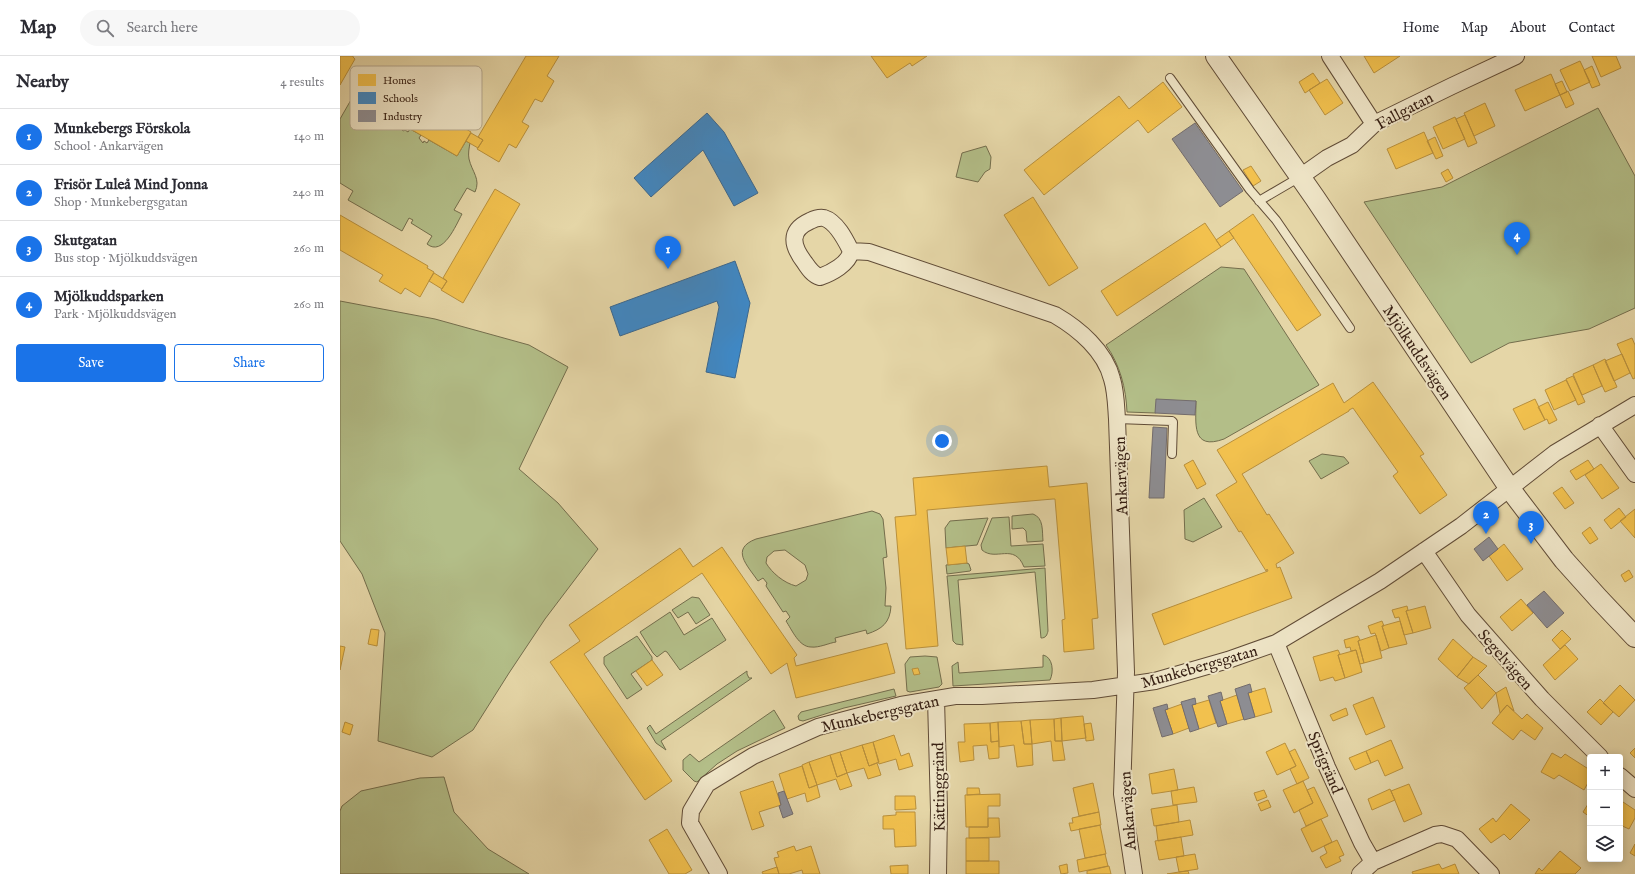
<!DOCTYPE html>
<meta charset="utf-8">
<style>
body{margin:0;font-family:"IM FELL English",serif;background:#f7f7f7;color:#2b2b33}
.controls{position:absolute;right:12px;bottom:12px;display:grid;overflow:hidden;border-radius:4px;box-shadow:0 2px 10px #0003}
.controls button{width:36px;height:36px;display:grid;place-items:center;padding:0;border:0;border-bottom:1px solid #e1e1e2;background:#fff;color:#2b2b33;font:20px sans-serif}
.you{position:absolute;left:602px;top:385px;width:14px;height:14px;margin:-10px;border:3px solid #fff;border-radius:50%;background:#1a73e8;box-shadow:0 0 0 6px #1a73e833}
.badge{display:grid;place-items:center;width:26px;height:26px;border-radius:50%;background:#1a73e8;color:#fff;font-size:13px;font-weight:700}
.pin{position:absolute;translate:-50% -33px;filter:drop-shadow(0 1px 2px #0008)}
.pin::after{content:'';position:absolute;top:21px;width:14px;height:12px;background:inherit;clip-path:polygon(0 0,100% 0,50% 100%)}
.list{margin:0;padding:0;list-style:none}
h2{display:flex;justify-content:space-between;align-items:center;height:52px;margin:0;padding:0 16px;font-size:17px}
h2 small{font-size:13px;font-weight:400;color:#7c7c81}
.list li{display:grid;grid-template-columns:26px 1fr auto;gap:12px;align-items:center;box-sizing:border-box;height:56px;padding:0 16px;border-top:1px solid #e1e1e2}
.list b{display:block;font-size:15px;white-space:nowrap}
.list p{margin:0;font-size:13px;white-space:nowrap;color:#7c7c81}
.list em{font-size:13px;font-style:normal;color:#7c7c81}
.actions{display:flex;gap:8px;padding:12px 16px}
.actions a{flex:1;padding:9px 0;border:1px solid #1a73e8;border-radius:4px;text-align:center;font-size:14px;color:#1a73e8}
.actions .main{background:#1a73e8;color:#fff}
.icon{flex:none;width:22px;height:22px;fill:none;stroke:currentColor;stroke-width:2;stroke-linecap:round;stroke-linejoin:round}
.map{position:relative;flex:none;width:1295px;height:818px;overflow:hidden}
header{display:flex;align-items:center;gap:24px;box-sizing:border-box;height:56px;padding:0 20px;background:#fff;border-bottom:1px solid #e1e1e2}
header strong{font-size:19px}
nav{display:flex;gap:22px;margin-inline-start:auto;font-size:14px}
.search{width:280px;height:36px;background:#f7f7f7;display:flex;align-items:center;gap:10px;box-sizing:border-box;padding:0 14px;border-radius:22px;color:#7c7c81;font-size:15px}
main{display:flex}
aside{flex:1;background:#fff}
.map>svg:first-child{display:block}
</style>
<header>
<strong>Map</strong>
<div class="search"><svg class="icon" aria-label="search" viewBox="0 0 24 24"><circle cx="10" cy="10" r="6"/><path d="M15 15l6 6"/></svg>Search here</div>
<nav><a>Home</a><a>Map</a><a>About</a><a>Contact</a></nav>
</header>
<main>
<aside>
<h2>Nearby<small>4 results</small></h2>
<ul class="list">
<li><span class="badge">1</span><div><b>Munkebergs Förskola</b><p>School · Ankarvägen</p></div><em>140 m</em></li>
<li><span class="badge">2</span><div><b>Frisör Luleå Mind Jonna</b><p>Shop · Munkebergsgatan</p></div><em>240 m</em></li>
<li><span class="badge">3</span><div><b>Skutgatan</b><p>Bus stop · Mjölkuddsvägen</p></div><em>260 m</em></li>
<li><span class="badge">4</span><div><b>Mjölkuddsparken</b><p>Park · Mjölkuddsvägen</p></div><em>260 m</em></li>
</ul>
<div class="actions"><a class="main">Save</a><a>Share</a></div>
</aside>
<div class="map">
<svg width="1295" height="818" viewBox="0 0 1295 818">
<rect width="100%" height="100%" fill="#e5d6a7"/>
<filter id="stains"><feTurbulence type="fractalNoise" baseFrequency=".005" numOctaves="4"/><feColorMatrix values="0 0 0 0 .2 0 0 0 0 .09 0 0 0 0 .02 0 0 0 .5 -.17"/></filter>
<radialGradient id="worn" r=".72"><stop offset=".6" stop-color="#630" stop-opacity="0"/><stop offset="1" stop-color="#630" stop-opacity=".3"/></radialGradient>
<!-- green -->
<path fill="#b3be88" stroke="#746e4d" fill-rule="evenodd" d="M23 23 32 27 22 45H23L22 49 29 54 31 50 42 56 40 60 48 64 50 61 62 68 59 71 62 73V74L63 75 65 74 68 76 70 73 81 79 79 82 83 87 84 85 87 87 89 84 117 100 126 85 130 87C129 92 128 98 129 103 132 116 141 123 135 136L127 132 114 154 122 158C116 169 103 201 87 188L92 180 71 167 73 164 69 162 62 175 8 144 13 135 0 127V63Z
M1258 52 1295 120V252L1249 273 1169 287 1131 307 1024 146 1102 131Z
M646 90 651 101 650 113 645 116 638 126 616 121 622 97Z
M881 211 904 213 979 329 884 383C851 395 856 367 856 345L815 357 787 356C786 332 780 309 766 289Z
M0 245 95 263 189 289 228 311 179 413 218 447 258 493 205 563 169 617 133 674 92 701 38 685 45 577 22 518 0 485Z
M982 398 1004 401 1009 407 981 423 969 405Z
M864 442 882 471 853 486 845 483 844 454Z
M532 455 540 458 543 463 547 501 543 502 546 532 545 550H551C550 567 542 573 527 578L526 574 495 582 496 586C489 587 479 592 471 591 459 591 452 574 446 565L450 561 446 555 443 556 426 530 427 527 423 522 418 525C407 509 390 493 416 483ZM445 494 465 509 468 518 466 524 456 530C444 527 432 517 426 507L427 501 434 495Z
M693 458C704 462 702 475 703 485L687 486 686 475 683 472 672 473V460Z
M669 461 671 490 703 488 705 510 684 511C674 486 656 506 642 494L641 489 652 462Z
M648 462 637 489 606 492 605 472 610 465Z
M627 507 629 508 631 514 630 515 607 518 606 509Z
M705 512 708 575C707 579 706 582 701 582L695 516 618 524 623 589 616 588 613 585 607 520Z
M352 541 359 542 370 559 356 568 348 556 338 562 332 554Z
M330 556 344 579 372 562 386 584 340 614 327 596 325 595 317 601 313 597 300 576Z
M297 580 312 601V604L291 618 302 633 287 643 264 608V601Z
M703 599C713 601 714 616 710 624L613 630 612 610 618 606 619 617 703 611Z
M585 600 597 601 602 628 599 631 570 636 567 635 565 608 570 601Z
M407 615V618L409 622H412L321 685 326 694 316 687 307 672 310 669 316 678Z
M554 633 556 640 504 652 463 665 459 664 458 660 461 656Z
M434 654 445 672 397 695 377 708 357 726 354 725 343 714V704L350 698 359 706Z
M104 721 114 756 148 793 189 818H0V755L2 750 21 735 80 722Z"/>
<!-- homes -->
<path fill="#f2c14e" stroke="#b9903c" d="M0 0H13V1L15 3 0 29Z
M186 0H219L207 20 214 25 202 46 195 43 182 66 189 70 176 92 169 88 159 106 137 93 143 84 138 81Z
M531 0H587L572 10 570 7 547 22Z
M1024 0H1060L1034 17Z
M1252 0H1276L1281 12 1261 21Z
M1240 5 1250 26 1230 35 1220 14Z
M1252 10 1260 29 1252 32 1244 14Z
M973 17 980 27 965 37 959 26Z
M1211 18 1220 39 1185 55 1175 34Z
M35 21 41 24 43 21 81 43 79 46 88 51 90 47 128 70 126 73 131 76 117 100 22 45Z
M987 23 1003 47 985 59 969 34Z
M1222 25 1227 36 1220 39 1215 28Z
M823 26 842 51 808 77 798 64 704 139 684 114 779 40 789 53Z
M1228 35 1234 48 1226 52 1220 39Z
M1145 47 1155 70 1134 80 1124 57Z
M1125 59 1137 87 1128 91 1116 63Z
M1115 61 1125 83 1103 93 1093 71Z
M1084 76 1093 97 1056 113 1047 93Z
M131 77 143 84 138 92 126 85Z
M1095 81 1103 100 1096 103 1087 85Z
M911 110 921 125 913 130 903 114Z
M1108 113 1113 122 1106 126 1101 117Z
M155 133 180 148 123 247 101 234 107 225 103 222Z
M693 141 738 212 709 230 664 159Z
M913 158 981 259 957 275 889 175Z
M0 159 88 210 87 212 94 216 80 241 65 232 61 238 39 225 43 219 0 194Z
M865 167 881 191 777 260 761 235Z
M889 175 894 182 881 191 876 184Z
M94 217 107 225 102 233 89 225Z
M1292 282 1295 289V322L1293 323 1277 288Z
M1282 298 1290 317 1274 325 1265 305Z
M1265 303 1277 331 1265 336 1253 309Z
M1253 309 1262 330 1242 339 1233 318Z
M1233 320 1245 346 1238 349 1226 323Z
M1226 324 1236 344 1214 354 1205 334Z
M1033 326 1084 398 1080 400 1107 439 1080 458 1053 420 1058 416 1013 352 1009 354V355L902 418 927 459 929 458 954 497 936 508 937 512 940 511 952 542 824 589 812 558 928 515 927 513 926 515 901 475 899 476 876 439 897 426 877 394 993 327 1004 347Z
M1195 343 1205 364 1184 374 1173 353Z
M1208 346 1217 364 1209 368 1207 363 1205 364 1198 351Z
M853 404 866 428 857 433 844 409Z
M1248 404 1254 413 1236 424 1230 415Z
M1261 408 1279 432 1262 443 1245 419Z
M707 410 709 431 747 427 758 562 752 563 754 593 724 596 722 564 725 563 715 443H713L587 454 598 590 566 593 555 461 576 459 573 422Z
M1222 431 1234 447 1225 453 1213 437Z
M1279 452 1286 461 1271 473 1264 464Z
M1295 453V482L1280 465Z
M1250 471 1258 483 1250 488 1242 477Z
M1164 488 1183 513 1167 525 1149 500Z
M625 490 627 507 608 509 606 492Z
M382 491 457 599 454 602 456 610 547 587 555 617 456 642 447 607 431 618 362 517 244 598 332 725 305 744 210 606 240 585 229 569 340 492 353 511Z
M1289 514 1293 521 1285 526 1281 519Z
M1181 543 1193 557 1172 575 1160 561Z
M1067 550 1068 554 1066 555 1073 577 1064 579 1059 561 1055 562 1052 554Z
M1085 550 1091 572 1073 577 1066 555Z
M1042 565 1044 570H1042L1049 592 1041 595 1035 577 1031 578 1028 570Z
M1060 565 1067 588 1049 592 1042 570Z
M31 573 39 574 37 590 28 588Z
M1222 574 1231 583 1220 593 1212 584Z
M1036 579 1042 602 1024 607 1018 585Z
M1018 580 1020 584 1018 585 1024 607 1020 608 1016 594 1011 595 1010 591 1006 592 1004 584Z
M1113 583 1133 601 1117 621 1098 603Z
M1225 589 1238 603 1215 624 1203 609Z
M0 590 5 591 0 614Z
M998 594 1000 598 998 599 1005 622 995 625 993 621 980 625 973 601Z
M1016 594 1022 616 1005 622 998 599Z
M1133 601 1147 610 1129 628 1117 621Z
M312 604 323 619 307 630 296 615Z
M578 612 580 618 574 619 572 613Z
M1138 619 1156 637 1142 653 1124 632Z
M1280 629 1295 644 1279 661 1263 647Z
M1166 631 1174 655 1167 649 1160 657 1156 637Z
M925 632 932 656 915 661 908 637Z
M897 639 904 663 887 668 880 645Z
M1033 641 1045 671 1026 679 1013 649Z
M1260 643 1273 656 1261 669 1247 656Z
M869 644 876 667 859 673 852 649Z
M842 648 849 672 833 678 825 654Z
M1167 649 1182 663 1187 658 1203 672 1195 684 1181 674 1173 684 1152 667Z
M1006 652 1008 659 993 665 990 659Z
M743 660 746 682 722 685 721 662Z
M721 662 722 685H715L714 663Z
M714 663 715 685H722L725 704 713 705 711 685 692 688 690 664Z
M690 664 692 688H684L681 665Z
M681 665 684 688H692L693 709 677 711 674 689 659 691 658 666Z
M5 666 13 669 10 679 2 676Z
M658 666 659 685 651 686 650 667Z
M650 667 651 686 659 685V702L649 703 647 689 633 690 634 704 620 706 618 686H625L624 668Z
M751 667 754 684 746 685 744 668Z
M554 679 561 700 569 697 573 710 559 714 556 703 539 708 533 686Z
M1051 684 1063 712 1045 720 1038 704 1031 707 1026 695Z
M533 686 539 706 529 710 522 689Z
M945 687 956 710 937 719 926 696Z
M522 689 529 710 537 707 541 719 528 723 524 712 507 717 500 696Z
M1295 692V702L1290 697Z
M955 693 969 722 957 728 950 713 956 710 949 696Z
M1026 695 1031 707 1015 714 1009 702Z
M500 696 507 717 497 721 490 699Z
M1212 697 1221 702 1225 698 1250 714V723L1244 734 1219 719 1214 723 1201 716Z
M490 699 497 721 507 717 512 730 500 734 496 723 477 729 469 706Z
M469 706 477 729 469 732 462 709Z
M462 710 469 732 477 729 480 741 467 746 465 737 447 743 439 718Z
M834 713 838 734 812 738 809 718Z
M433 725 441 749 419 756 424 770 412 774 400 736Z
M963 725 973 747 954 757 943 734Z
M753 727 759 756 739 760 733 732Z
M1069 728 1082 758 1064 766 1051 735Z
M854 731 857 746 833 749 831 735Z
M974 731 988 760 966 770 959 754 973 747 967 734Z
M627 732H639L640 738 627 739Z
M1050 733 1055 744 1032 754 1028 743Z
M924 734 927 741 917 745 914 737Z
M660 738V750H648V771H626L625 739Z
M555 740H575L576 753 555 754Z
M928 744 931 751 921 755 918 748Z
M1280 744 1295 754V762L1289 773 1280 769Z
M1250 745V761L1243 756Z
M1171 748 1190 764 1170 784 1164 778 1151 787 1139 773 1153 762 1156 766Z
M837 749 839 766 814 770 811 753Z
M556 756H575L576 790 555 791 554 773H543V760L556 759Z
M759 756 761 769 731 775 729 767H733L732 762Z
M648 762H659L660 781 629 782V771H648Z
M981 763 992 786 972 796 961 773Z
M850 764 853 779 818 785 816 770Z
M760 769 766 798 745 802 739 773Z
M327 773 352 814 345 818H329L309 784Z
M841 781 844 800 819 804 815 785Z
M626 782H649V805H626Z
M997 784 1004 799 999 801 1001 805 986 812 980 801 987 797 984 790Z
M1295 788V800L1290 797Z
M454 790 456 795 471 790 480 818H463L462 814 449 818H439L434 802 439 801 437 796Z
M1220 795 1241 812 1235 818H1195L1199 812 1202 815Z
M765 798 768 810 739 816 737 804Z
M855 798 858 813 839 816 836 801Z
M626 805H659V818H626Z
M727 808 728 817 721 818 719 810Z
M1099 808 1102 813 1115 808 1119 818H1073L1072 816Z
M568 809V818H551L550 810Z
M769 810 771 818H747V815Z
M437 811 439 818H423L422 816Z
M848 815 849 818H827L839 816Z"/>
<!-- schools -->
<path fill="#3f88c5" stroke="#3c688f" d="M367 57 384 76 418 137 394 150 363 94 311 141 294 122Z
M395 205 410 247 395 322 366 316 379 251 377 245 280 280 270 251Z"/>
<!-- industry -->
<path fill="#8d8d92" stroke="#736c6c" d="M855 67 903 135 880 151 832 83Z
M816 343 856 345 855 359 815 357Z
M813 371 827 372 824 442H809Z
M1149 481 1158 493 1143 505 1134 493Z
M1204 535 1224 557 1207 572 1187 549Z
M910 628 912 636 908 637 915 661 904 664 895 633Z
M881 636 883 644 880 645 887 668 878 671 868 640Z
M855 642 856 648 852 649 859 673 850 676 841 646Z
M827 648 828 653 825 654 833 678 822 681 813 652Z
M444 735 453 758 443 762 439 750 441 749 438 737Z"/>
<g fill="none" stroke-linecap="round" stroke-linejoin="round">
<defs>
<path id="service" d="M830 22 910 134 936 164 1010 272
M919 145 960 121
M777 363 832 365 833 366 832 398"/>
<path id="minor" d="M990 0 1034 68
M960 121 987 102 1012 89 1034 68 1112 30 1176 0
M511 195C509 208 491 217 480 221 473 219 469 213 465 207 452 190 448 175 470 165 474 163 479 161 484 162 497 166 506 185 511 195L529 196 715 259C739 273 765 295 772 323 776 336 776 350 777 363L786 616 782 738 794 818
M1260 369 1295 418
M1084 495 1128 559 1202 643 1260 701
M936 587 987 711 1022 787 1033 806 1020 818
M596 643 599 754 598 818
M1280 720 1295 733
M1033 806 1095 779 1102 778 1117 783 1151 818
M379 818 350 767 351 755 367 728 413 700 478 671 561 649 615 640H642L753 634 815 625 888 604 936 587 1040 525 1121 470 1215 397 1295 349"/>
<path id="tertiary" d="M876 0 975 142 1170 433 1224 504 1259 543 1295 581"/>
</defs>
<!-- service casing -->
<use href="#service" stroke="#614c37" stroke-width="10"/>
<!-- minor casing -->
<use href="#minor" stroke="#614c37" stroke-width="18"/>
<!-- tertiary casing -->
<use href="#tertiary" stroke="#614c37" stroke-width="22"/>
<!-- service -->
<use href="#service" stroke="#eee4c6" stroke-width="8"/>
<!-- minor -->
<use href="#minor" stroke="#eee4c6" stroke-width="16"/>
<!-- tertiary -->
<use href="#tertiary" stroke="#eee4c6" stroke-width="20"/>
</g>
<g text-anchor="middle" stroke-width="4" stroke-linejoin="round" paint-order="stroke">
<!-- street labels -->
<g font-size="16" fill="#351e12" stroke="#eee4c6">
<text transform="translate(1064 54) rotate(-28)" y="6">Fallgatan</text>
<text transform="translate(1078 296) rotate(56)" y="6">Mjölkuddsvägen</text>
<text transform="translate(780 420) rotate(-92)" y="6">Ankarvägen</text>
<text transform="translate(1166 603) rotate(49)" y="6">Segelvägen</text>
<text transform="translate(859 610) rotate(-16)" y="6">Munkebergsgatan</text>
<text transform="translate(540 657) rotate(-13)" y="6">Munkebergsgatan</text>
<text transform="translate(986 706) rotate(67)" y="6">Sprigränd</text>
<text transform="translate(598 731) rotate(-91)" y="6">Kättinggränd</text>
<text transform="translate(787 755) rotate(-94)" y="6">Ankarvägen</text>
</g>
</g>
<!-- legend -->
<rect x="10" y="10" width="132" height="64" rx="6" fill="#eee4c6" stroke="#b6a990" stroke-width="1"/>
<rect x="18" y="18" width="18" height="12" fill="#f2c14e"/>
<rect x="18" y="36" width="18" height="12" fill="#3f88c5"/>
<rect x="18" y="54" width="18" height="12" fill="#8d8d92"/>
<g font-size="11" fill="#351e12">
<text x="43" y="28">Homes</text>
<text x="43" y="46">Schools</text>
<text x="43" y="64">Industry</text>
</g>
<rect width="100%" height="100%" filter="url(#stains)"/>
<rect width="100%" height="100%" fill="url(#worn)"/>
</svg>
<div class="controls">
<button>+</button>
<button>−</button>
<button><svg class="icon" aria-label="layers" viewBox="0 0 24 24"><path d="M12 4l9 5-9 5-9-5zM3 14l9 5 9-5"/></svg></button>
</div>
<div class="you"></div>
<div class="pin badge" style="left:328px;top:213px">1</div>
<div class="pin badge" style="left:1146px;top:478px">2</div>
<div class="pin badge" style="left:1191px;top:488px">3</div>
<div class="pin badge" style="left:1177px;top:199px">4</div>
</div>
</main>
